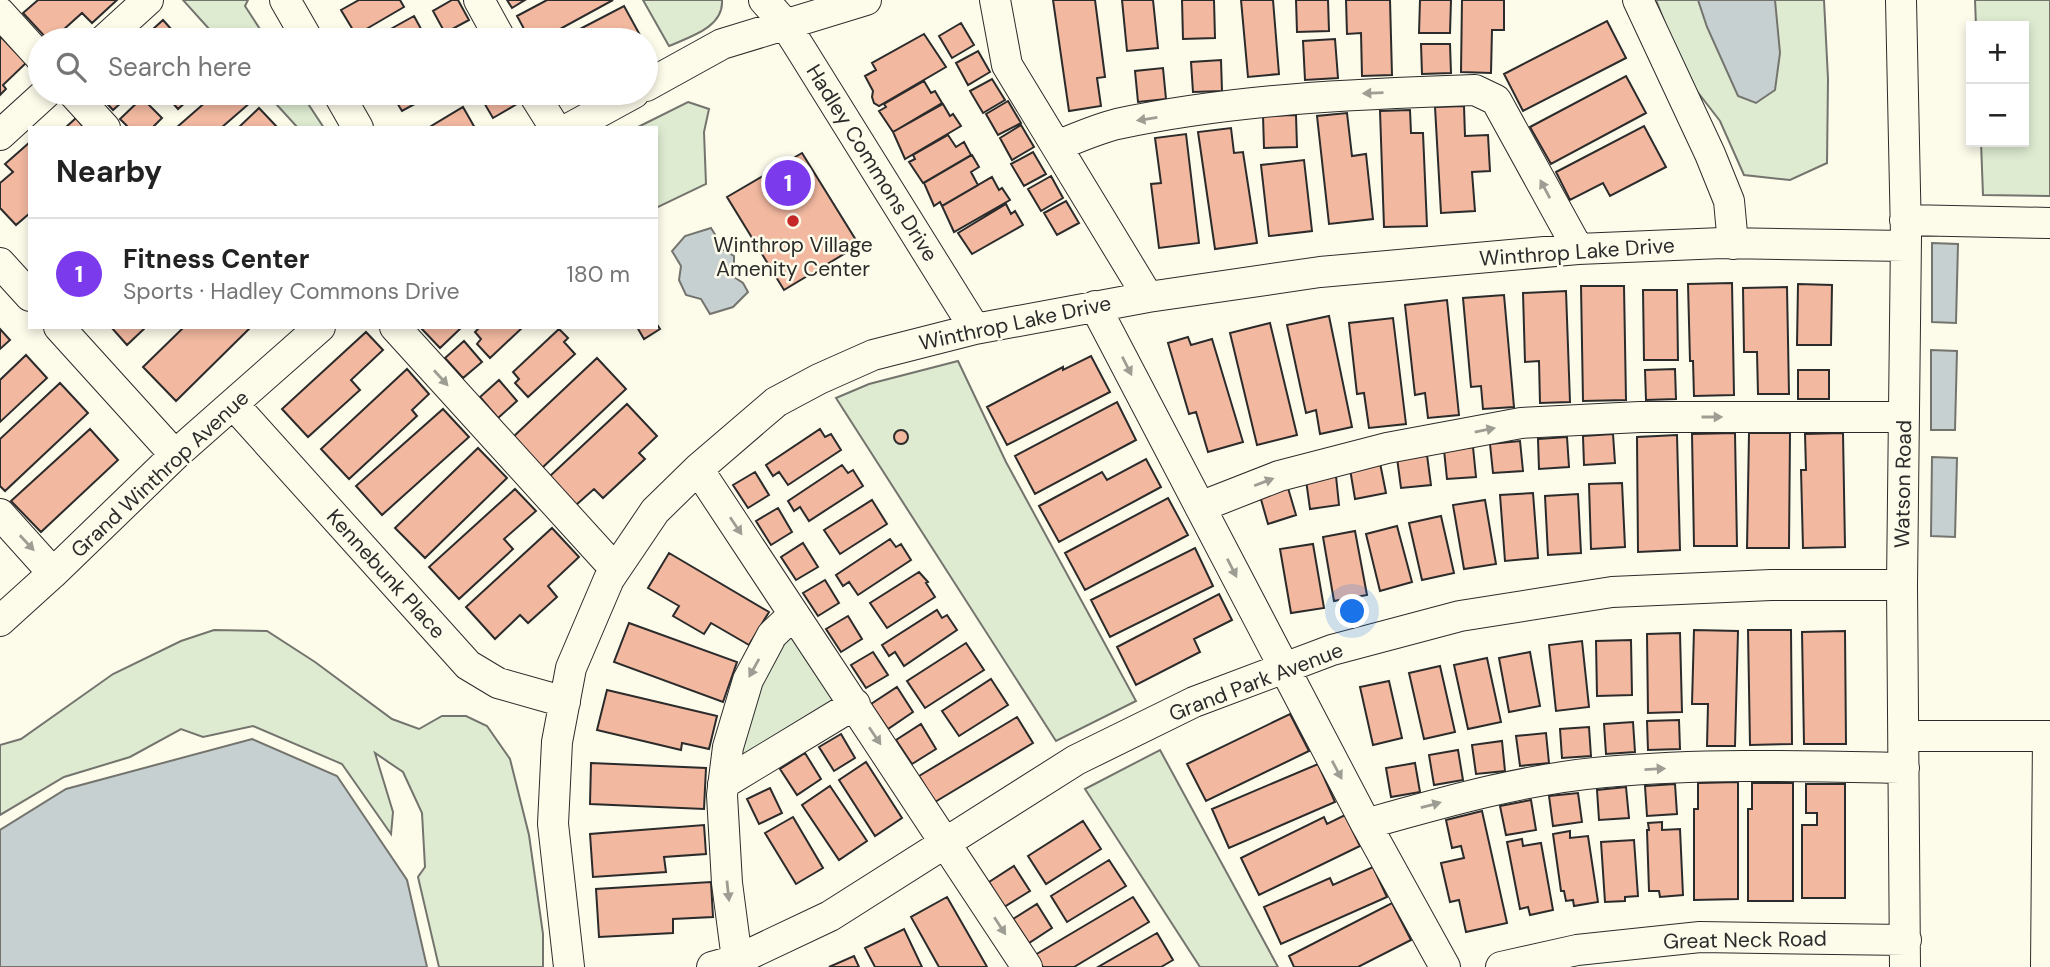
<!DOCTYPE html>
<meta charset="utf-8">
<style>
body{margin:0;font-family:"DM Sans",sans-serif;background:#f6f6f6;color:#222}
.controls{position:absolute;right:21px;top:21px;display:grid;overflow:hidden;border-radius:0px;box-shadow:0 4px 10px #0003}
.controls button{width:63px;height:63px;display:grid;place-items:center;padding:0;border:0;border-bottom:2px solid #e0e0e0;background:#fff;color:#222;font:35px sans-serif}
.you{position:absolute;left:1353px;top:612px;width:24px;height:24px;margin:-18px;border:5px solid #fff;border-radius:50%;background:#1a73e8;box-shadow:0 0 0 10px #1a73e833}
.badge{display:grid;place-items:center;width:46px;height:46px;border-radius:50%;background:#7c3aed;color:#fff;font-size:23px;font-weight:700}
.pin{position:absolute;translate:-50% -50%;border:4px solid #fff;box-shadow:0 2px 7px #0006}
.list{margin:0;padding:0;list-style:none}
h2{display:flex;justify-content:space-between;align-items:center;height:91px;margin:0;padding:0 28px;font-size:30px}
h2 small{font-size:23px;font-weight:400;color:#767676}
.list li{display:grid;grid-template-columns:46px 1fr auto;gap:21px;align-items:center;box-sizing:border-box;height:112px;padding:0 28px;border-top:2px solid #e0e0e0}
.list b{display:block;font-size:26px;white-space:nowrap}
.list p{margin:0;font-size:23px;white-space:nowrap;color:#767676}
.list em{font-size:23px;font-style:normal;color:#767676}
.icon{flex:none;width:38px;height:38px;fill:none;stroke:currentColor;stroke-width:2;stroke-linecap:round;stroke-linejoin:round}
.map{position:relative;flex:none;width:2050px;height:967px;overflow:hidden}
.search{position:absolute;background:#fff;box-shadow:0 4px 10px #0003;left:28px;top:28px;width:630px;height:77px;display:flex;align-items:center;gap:18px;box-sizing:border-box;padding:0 24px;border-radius:38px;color:#767676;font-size:26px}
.panel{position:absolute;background:#fff;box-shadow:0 4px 10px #0003;left:28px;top:126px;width:630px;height:203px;border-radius:0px}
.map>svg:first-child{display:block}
</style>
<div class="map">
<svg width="2050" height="967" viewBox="0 0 2050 967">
<rect width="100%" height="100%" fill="#fdfbea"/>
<!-- green -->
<path fill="#deebd1" stroke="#74746e" stroke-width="2" d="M183 0H248L245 6 267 40H219Z
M643 0H722C724 27 690 37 669 46Z
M1656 0H1824L1828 79 1827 163 1790 180 1744 175 1720 121 1686 77Z
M1975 0H2050V196L1983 195 1981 142H2024V26H1976Z
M266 93H301L324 128H298Z
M688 102 709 109 704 132 706 184 656 208V128H636Z
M958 361 1006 462 1136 701 1056 741 836 398 869 384Z
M794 614 855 704 723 784 728 747Z
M214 630 267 631 315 662 392 719 419 729 442 716H466L487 726 510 759 529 835 543 934V967H439L418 877 425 867 422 813 403 772 375 753 393 812 391 834 342 764 253 726 203 737 181 729 130 757 64 777 0 815V745L21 739 113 674 181 641Z
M1160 750 1278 967H1200L1085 789Z"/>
<!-- water -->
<path fill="#c7d0d0" stroke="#74746e" stroke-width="2" d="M1698 0H1775L1780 53 1775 90 1756 103 1738 96 1707 27Z
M711 228 716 236 717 246 734 256V277L743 283 748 292 733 307 710 314 701 299 686 295 679 280 681 266 672 251 685 236Z
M1932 243 1958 244 1956 323 1932 322Z
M1931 350 1957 351 1955 430H1931Z
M1932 457 1957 458 1955 537 1931 536Z
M252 739 337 776 407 880 427 967H0V830L66 789Z"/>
<!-- building -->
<path fill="#f2b8a0" stroke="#2b2b2b" stroke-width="2" d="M38 0H117L92 23 82 13 52 40H48L23 13Z
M359 0H400L404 7 356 35 341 10Z
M452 0H458L469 20 445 33 433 11Z
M507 0H525L512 8Z
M547 0H613L540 40H530L517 16Z
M1053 0H1095L1105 77 1097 78 1101 106 1069 111Z
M1122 0H1153L1158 48 1127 51Z
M1182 0H1214L1215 38 1183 39Z
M1241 0H1273L1279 74 1248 77Z
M1296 0H1328L1329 31 1297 32Z
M1346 0H1390L1392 75 1362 76 1361 33 1347 34Z
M1420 0H1451L1450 33H1419Z
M1462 0H1504V30H1492L1491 73 1461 72Z
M624 6 640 35 630 40H583L578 30Z
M414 16 427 40H371Z
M163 20 181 40H141Z
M1607 21 1626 58 1523 111 1504 74Z
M961 23 974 45 952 58 939 36Z
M924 34 946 67 879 106 874 103 872 97 873 91 865 76 876 70 872 63Z
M0 36 26 63 3 85 6 89 0 95Z
M1335 39 1338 78 1305 80 1303 41Z
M1421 44H1450L1451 73 1422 74Z
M978 51 990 72 968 85 956 63Z
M1221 60 1222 91 1193 92 1191 62Z
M1163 68 1166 99 1138 102 1135 71Z
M1626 76 1646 113 1551 164 1530 127Z
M992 79 1005 100 983 113 970 91Z
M924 81 931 93 935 91 942 103 893 132 879 111 886 107 884 104Z
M97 93H132L113 110Z
M164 93H196L178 109Z
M216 93H243L251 102 221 128H176Z
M391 93H435L402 111Z
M486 93H511L517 104 493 118 480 96Z
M142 98 162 118 152 128H129L120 119Z
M1008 101 1021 123 998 135 986 114Z
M943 104 950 116 953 114 961 126 905 159 893 132Z
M1464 106 1465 136 1488 135 1490 171 1472 172 1475 211 1441 213 1435 107Z
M463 107 475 128H428Z
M259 108 278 128H238Z
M1410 110 1411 133H1423L1427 226 1384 227 1380 111Z
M1347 113 1352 156 1366 154 1373 219 1329 224 1317 116Z
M1296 115 1297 147 1264 148 1263 116Z
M76 118 84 128H65Z
M1021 125 1034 147 1012 160 1000 138Z
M1644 126 1666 167 1610 196 1603 183 1570 200 1556 172Z
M1231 128 1234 153 1243 152 1257 243 1215 249 1198 132Z
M1186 134 1199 243 1159 248 1151 184 1161 183 1155 138Z
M948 135 956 147 964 142 971 155 923 183 909 162 915 159 913 155Z
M30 142V213L16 225 0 208V183L13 172 5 164Z
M1033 152 1046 174 1024 186 1011 164Z
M802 153 859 245 784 290 727 197Z
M972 155 979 167 971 172 978 185 942 206 940 202 934 206 924 183Z
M1304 160 1312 231 1269 236 1261 165Z
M1051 176 1063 198 1041 211 1028 189Z
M992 177 999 190 1002 188 1010 200 954 232 942 206Z
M1066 201 1079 223 1057 235 1044 213Z
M1006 204 1011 214 1015 211 1023 225 972 254 958 233Z
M1732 283 1734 395 1694 396 1693 361H1690L1688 284Z
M1798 284 1832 285 1831 345H1797Z
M1581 286H1624L1626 400 1583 401Z
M1787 287 1789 394H1758L1757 352H1744L1743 288Z
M1643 290H1677L1678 360H1644Z
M1566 291 1570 402 1540 403 1539 361 1525 362 1523 293Z
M1504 295 1514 407 1483 409 1481 386 1471 387 1463 298Z
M1447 300 1459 415 1428 418 1425 393 1415 395 1405 305Z
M1329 316 1352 427 1320 434 1316 410 1306 413 1287 325Z
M1393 318 1406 424 1369 428 1364 393 1357 394 1349 323Z
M656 323 660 329 644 339 637 327H656Z
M1270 323 1297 435 1257 445 1230 333Z
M111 327H146L127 345Z
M184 327H251L176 401 143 367Z
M420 327H462L440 348Z
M480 327H523L490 358 477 344 481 339 475 332Z
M0 329 10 340 0 349Z
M559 329 568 338 564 342 575 354 528 397 515 383 519 379 513 372Z
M366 332 383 350 351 380 360 390 308 437 282 409Z
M1188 337 1191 345 1212 339 1243 442 1208 452 1196 412 1189 414 1168 343Z
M464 341 482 362 463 378 445 358Z
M26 355 47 378 0 422V380Z
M1091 356 1110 392 1007 445 987 407 1063 367V370Z
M597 358 626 389 542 468 513 437Z
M407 369 429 394 412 410 417 416 349 479 321 449Z
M1675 369 1676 399 1646 400 1645 370Z
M1798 370H1829V399H1798Z
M499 380 517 401 498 418 480 397Z
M60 383 88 413 5 491 0 486V439Z
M1117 402 1136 440 1035 494 1015 456Z
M627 404 657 436 639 453 645 459 603 498 594 489 576 505 550 476Z
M443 409 469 437 382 515 356 486Z
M90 429 118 460 41 532 11 501Z
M820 429 825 437 831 434 841 450 788 485 779 472 773 476 766 465Z
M894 437a7 7 0 1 1 14 0a7 7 0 1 1-14 0Z
M1735 433 1737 546H1694L1692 434Z
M1749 433H1790L1789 548H1747Z
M1843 433 1845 547 1803 548 1801 470H1806L1805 434Z
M1613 434 1615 463 1584 465 1583 436Z
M1677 435 1680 550 1638 552 1637 437Z
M1567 437 1569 467 1539 469 1538 439Z
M1520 441 1523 471 1493 473 1490 444Z
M1473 447 1476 477 1447 479 1444 450Z
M478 448 507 478 425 558 395 528Z
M1427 455 1431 485 1401 488 1397 458Z
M1146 459 1161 487 1059 542 1039 506 1102 472 1107 480Z
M1380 463 1386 493 1355 499 1350 469Z
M842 465 848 473 853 470 863 486 809 521 800 507 794 511 788 501Z
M755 472 769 495 748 508 733 485Z
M1336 476 1339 505 1310 509 1306 480Z
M1622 483 1625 547 1591 549 1589 484Z
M1288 488 1296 515 1268 524 1260 496Z
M515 489 536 511 504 539 513 549 459 599 429 567Z
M1533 493 1538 558 1505 561 1500 495Z
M1578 494 1581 553 1548 555 1545 496Z
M1168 498 1188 535 1085 590 1065 553Z
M872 500 887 524 840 554 824 530Z
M1485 500 1496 564 1464 569 1453 505Z
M778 508 792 532 771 545 756 521Z
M1441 516 1454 573 1422 580 1409 523Z
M1397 526 1412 582 1380 591 1366 534Z
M552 528 579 557 548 586 557 597 528 623 520 615 495 639 466 607Z
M1355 531 1367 595 1334 601 1323 537Z
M890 539 896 547 901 544 911 560 858 595 849 582 843 586 836 575Z
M803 543 818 567 796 580 781 557Z
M1313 544 1324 608 1291 613 1280 549Z
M1195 548 1213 586 1110 637 1091 600Z
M669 553 769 612 749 645 711 623 704 634 673 616 679 606 648 588Z
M919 572 928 582 926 583 935 597 887 628 870 603Z
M825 580 839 603 818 616 803 593Z
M1219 594 1232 620 1194 639 1200 652 1136 685 1117 647Z
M937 610 942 618 947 615 957 630 904 666 895 652 889 656 882 645Z
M848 616 862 639 841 652 826 629Z
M629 623 737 662 723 702 614 662Z
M1694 630 1738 631 1735 746H1707L1708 704H1692Z
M1748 630H1791L1792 744 1750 745Z
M1845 631 1846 744H1804L1802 632Z
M1680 633 1682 712 1648 713 1647 634Z
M1631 640 1632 695 1597 696 1596 641Z
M1582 641 1589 707 1556 711 1549 645Z
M966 643 984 670 925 708 907 681Z
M873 652 888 675 866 688 851 665Z
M1530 652 1540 706 1509 712 1499 658Z
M1487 658 1501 722 1468 729 1454 665Z
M1440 666 1455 732 1424 739 1409 673Z
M991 679 1008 705 959 736 942 711Z
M1389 681 1402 738 1373 745 1360 687Z
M897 687 913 712 888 729 871 704Z
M607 690 717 716 709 749 682 743 681 750 597 730Z
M1290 714 1309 751 1206 801 1187 764Z
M1017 717 1033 743 935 802 919 776Z
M1679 720 1680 749 1648 750 1647 721Z
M1633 722 1635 752 1606 754 1604 724Z
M921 724 936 749 912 764 896 740Z
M1589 727 1591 756 1562 758 1560 729Z
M1546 733 1549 763 1520 766 1516 736Z
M841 734 855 758 834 771 819 747Z
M1502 741 1505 771 1476 774 1472 745Z
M1458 750 1463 780 1434 785 1429 755Z
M805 753 821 779 797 795 780 769Z
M866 762 902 818 875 836 839 780Z
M591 763 706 768 704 809 590 804Z
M1415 763 1420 792 1391 797 1386 768Z
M1318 764 1335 802 1229 848 1212 809Z
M1738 782V899L1694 900V809H1698V783Z
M1752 783H1793V901H1748V809H1752Z
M1675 784 1677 814 1647 816 1645 786Z
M1806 784H1845V898H1802V825H1817V813H1806Z
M830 786 867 841 839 860 802 805Z
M1626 787 1629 818 1599 820 1597 790Z
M770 788 782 813 759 824 747 799Z
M1578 793 1582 822 1553 826 1549 796Z
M1531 800 1536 830 1506 835 1500 806Z
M1482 811 1507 923 1466 932 1459 900 1450 902 1441 863 1464 858 1461 846 1452 848 1446 820Z
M1345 815 1360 846 1259 895 1241 858 1324 817 1327 824Z
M793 817 823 868 796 884 765 833Z
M1083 821 1101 849 1046 884 1028 856Z
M1662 822V830L1680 829 1683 895 1660 897 1659 891H1649L1647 830H1649L1648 823Z
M704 825 706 854 664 857 666 872 593 877 590 834Z
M1570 831V838L1588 836 1598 902 1574 906 1573 900 1566 901 1564 891H1561L1553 834Z
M1522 839 1523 846 1541 843 1553 910 1530 915 1528 907 1520 909 1507 842Z
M1634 840 1638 896 1625 897V901L1605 902 1601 842Z
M1109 860 1126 886 1067 922 1051 896Z
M1014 866 1030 891 1004 907 989 882Z
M1373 867 1387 897 1281 944 1264 907 1330 878 1333 885Z
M711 882 713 917 673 919V933L599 937 596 889Z
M947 897 986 965 987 967H939L911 917Z
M1133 897 1149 922 1074 967H1043L1035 955Z
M1392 903 1411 940 1358 967H1294L1289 956Z
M1037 904 1052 928 1029 943 1013 919Z
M904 929 922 967H875L865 948Z
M1157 933 1173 960 1161 967H1098Z
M854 956 859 967H829Z"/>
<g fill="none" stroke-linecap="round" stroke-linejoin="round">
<defs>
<path id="minor" d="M285 0 308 40
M479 0 501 40
M764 0 785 24 802 51 975 329
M995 0 1007 65 1148 297
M1638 0 1710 154 1729 201 1733 244
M1901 0 1906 237 1902 585 1905 967
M0 13 40 57
M104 40 148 0
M646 86 722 44 866 0
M73 93 105 128
M338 93 358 128
M533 93 555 128
M570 128 634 93
M0 135 46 93
M1057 146C1076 138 1097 129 1117 124 1235 99 1355 94 1475 90L1496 100 1578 249
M1905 220 2050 223
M0 263 30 296
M1095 306 1366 824 1445 967
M59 327 175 455
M395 327 615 569
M234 405 468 665 498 683 565 702
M698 469 1027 967
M1200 507 1279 476 1387 448 1521 423 1640 417H1904
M0 514 53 573
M0 621 53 573 175 455 320 327
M1904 736H2048L2046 967
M723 784 855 704
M1366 824C1444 802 1524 779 1605 772 1705 763 1805 766 1904 768
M569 967 553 824 557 742 571 668 609 579 655 511 698 469 776 402 819 379 873 355 975 329 1148 297 1320 272 1578 249 1722 243 1906 246
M712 967 737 960 830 916 1076 760 1194 702 1332 650 1460 616 1612 592 1771 585H1902
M738 967 727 883 722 795 728 747 748 680 772 635 794 614
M1501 967 1577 950 1700 937 1906 940"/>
</defs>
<!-- minor casing -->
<use href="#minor" stroke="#2b2b2b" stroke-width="32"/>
<!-- minor -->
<use href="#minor" stroke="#fdfbea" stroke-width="30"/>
</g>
<!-- one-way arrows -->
<defs><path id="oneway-solid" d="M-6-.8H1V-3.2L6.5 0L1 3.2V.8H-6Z" transform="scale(1.75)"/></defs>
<g fill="#9e9d94">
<use href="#oneway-solid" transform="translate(1373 93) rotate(178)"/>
<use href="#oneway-solid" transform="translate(1147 119) rotate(171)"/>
<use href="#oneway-solid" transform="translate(1545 189) rotate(-118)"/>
<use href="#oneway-solid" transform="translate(1127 366) rotate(63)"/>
<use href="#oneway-solid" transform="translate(441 378) rotate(48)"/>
<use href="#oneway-solid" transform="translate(1712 417)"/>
<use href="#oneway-solid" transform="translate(1485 430) rotate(-11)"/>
<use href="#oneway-solid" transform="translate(1264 482) rotate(-21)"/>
<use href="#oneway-solid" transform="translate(736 526) rotate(56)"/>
<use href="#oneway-solid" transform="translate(27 543) rotate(47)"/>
<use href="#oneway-solid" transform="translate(1232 568) rotate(63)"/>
<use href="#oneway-solid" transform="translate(754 668) rotate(119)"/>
<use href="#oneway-solid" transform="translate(875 736) rotate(56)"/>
<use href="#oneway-solid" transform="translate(1655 769) rotate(-3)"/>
<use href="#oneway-solid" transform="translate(1337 770) rotate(62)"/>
<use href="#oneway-solid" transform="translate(1431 805) rotate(-15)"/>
<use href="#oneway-solid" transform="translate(728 891) rotate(84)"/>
<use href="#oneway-solid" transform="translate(1000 926) rotate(57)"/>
</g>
<!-- markers -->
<circle fill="#c62828" stroke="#fdfbea" stroke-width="2.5" cx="793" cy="221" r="7"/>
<g text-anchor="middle" stroke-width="5" stroke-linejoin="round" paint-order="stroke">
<!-- street labels -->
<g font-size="21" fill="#2b2b2b" stroke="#fdfbea">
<text transform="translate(872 163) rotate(58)" y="7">Hadley Commons Drive</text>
<text transform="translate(1577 252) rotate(-4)" y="7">Winthrop Lake Drive</text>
<text transform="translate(1015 323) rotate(-12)" y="7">Winthrop Lake Drive</text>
<text transform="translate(160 474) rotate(-43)" y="7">Grand Winthrop Avenue</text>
<text transform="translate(1903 484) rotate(-89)" y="7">Watson Road</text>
<text transform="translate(386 574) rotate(48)" y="7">Kennebunk Place</text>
<text transform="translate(1256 682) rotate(-21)" y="7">Grand Park Avenue</text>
<text transform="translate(1745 940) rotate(-1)" y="7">Great Neck Road</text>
</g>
<!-- poi labels -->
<g font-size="21" fill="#2b2b2b" stroke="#fdfbea">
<text x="793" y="252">Winthrop Village<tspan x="793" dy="24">Amenity Center</tspan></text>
</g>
</g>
</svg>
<div class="controls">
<button>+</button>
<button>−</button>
</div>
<div class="you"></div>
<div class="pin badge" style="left:788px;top:183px">1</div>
<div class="search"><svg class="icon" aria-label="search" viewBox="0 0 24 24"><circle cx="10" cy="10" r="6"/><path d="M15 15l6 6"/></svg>Search here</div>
<section class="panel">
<h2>Nearby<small></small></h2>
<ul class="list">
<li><span class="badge">1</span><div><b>Fitness Center</b><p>Sports · Hadley Commons Drive</p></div><em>180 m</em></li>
</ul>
</section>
</div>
